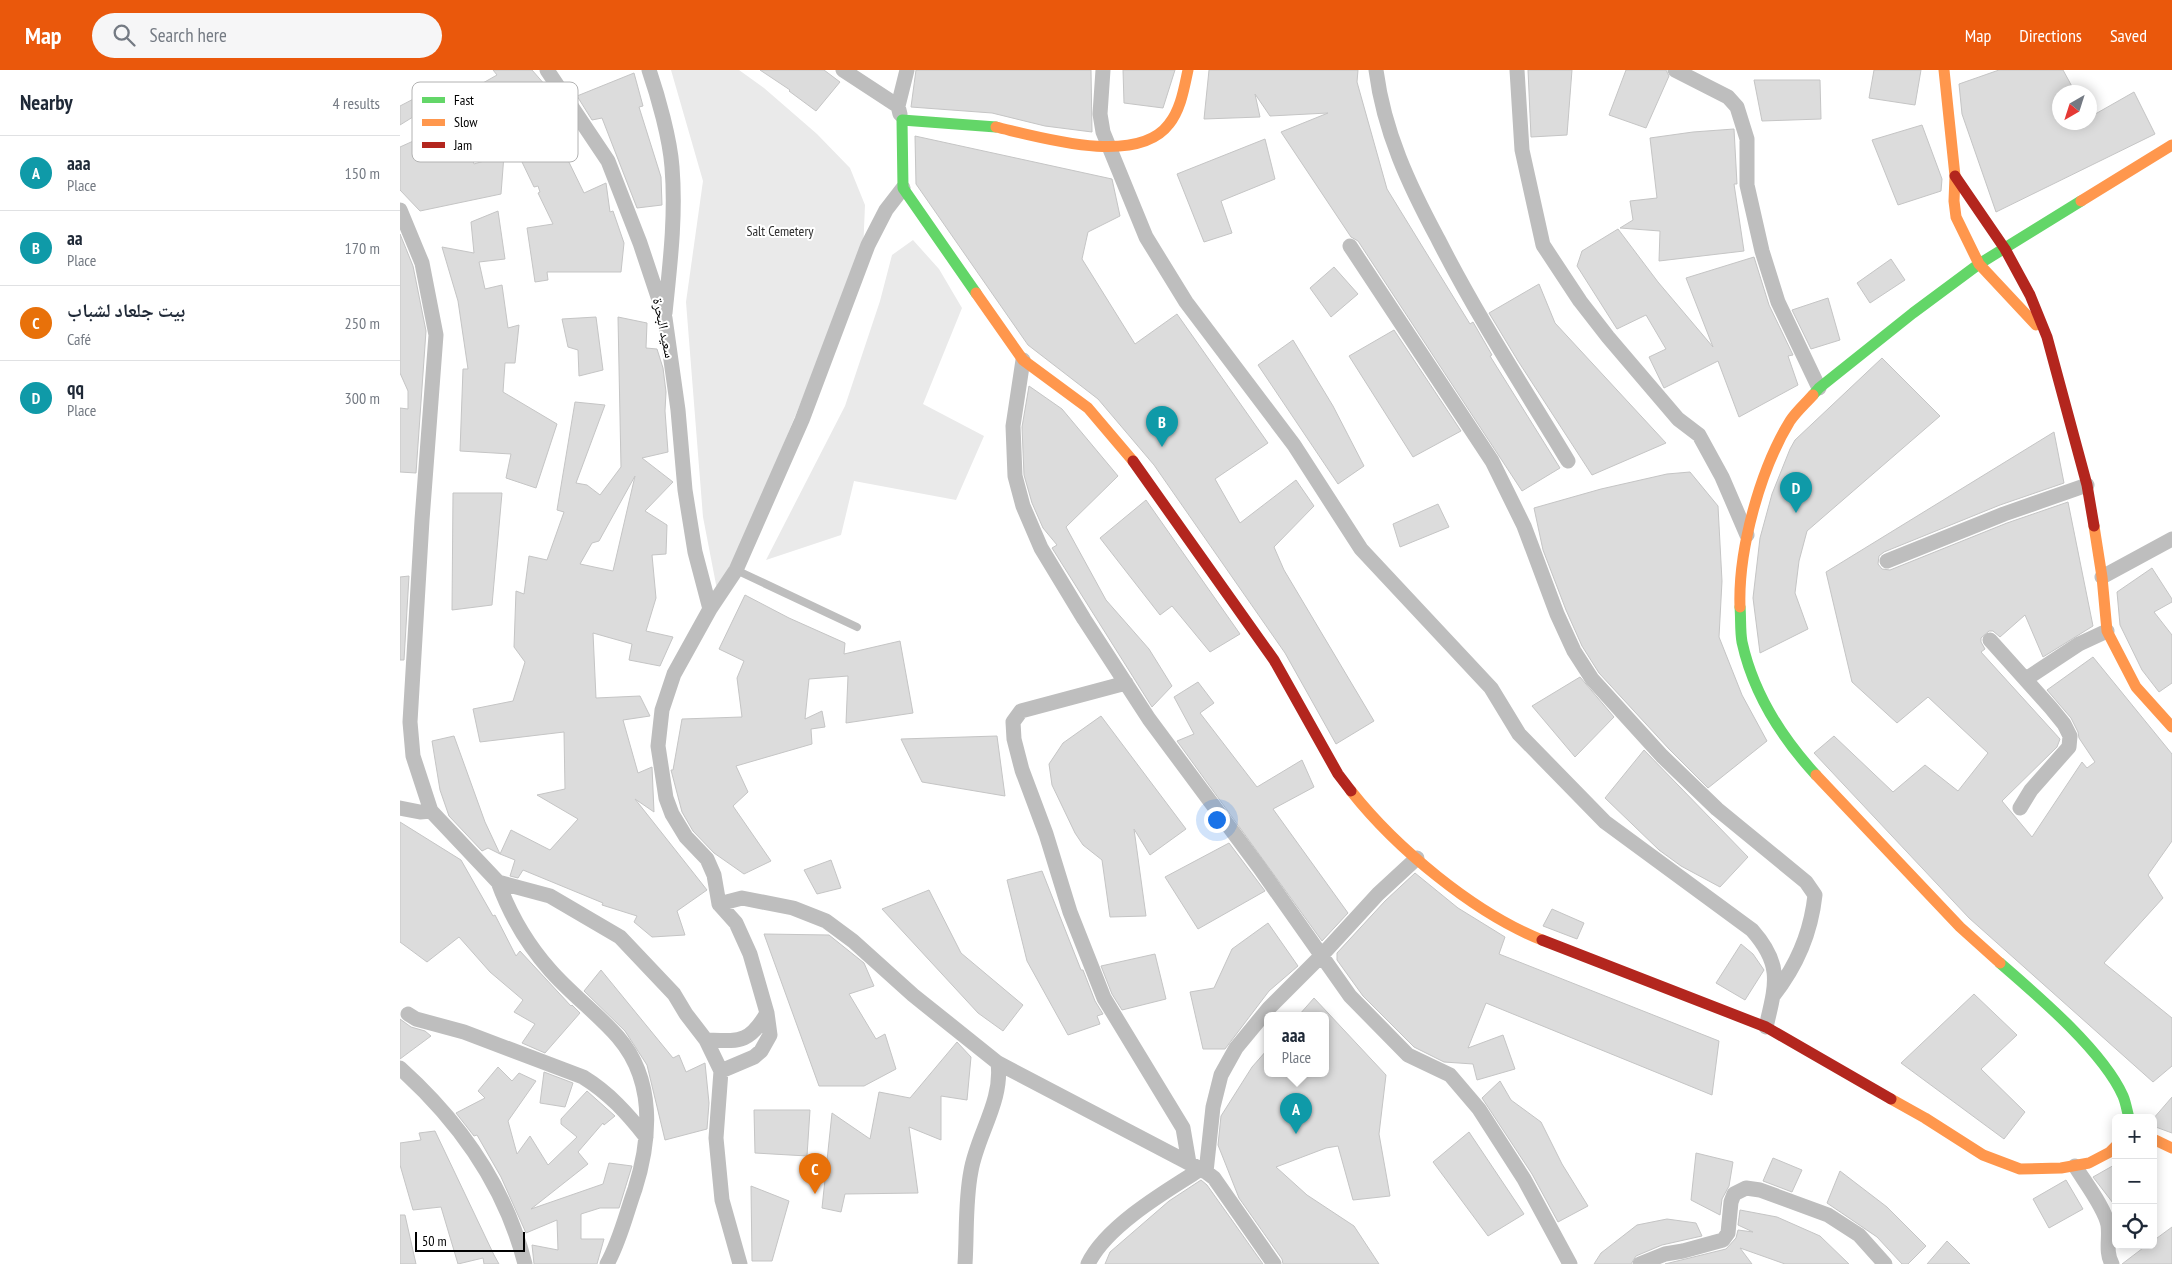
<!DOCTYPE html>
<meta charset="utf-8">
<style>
body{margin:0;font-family:"PT Sans Narrow","Noto Naskh Arabic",sans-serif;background:#f6f6f7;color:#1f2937}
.controls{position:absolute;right:15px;bottom:15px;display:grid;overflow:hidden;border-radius:8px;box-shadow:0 2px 12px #0003}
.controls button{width:45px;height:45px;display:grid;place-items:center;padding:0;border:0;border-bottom:1px solid #e0e1e3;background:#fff;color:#1f2937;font:25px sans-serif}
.compass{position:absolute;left:1652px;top:15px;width:45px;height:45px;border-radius:50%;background:#fff;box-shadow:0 2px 12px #0003;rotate:219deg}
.scale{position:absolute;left:15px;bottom:12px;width:110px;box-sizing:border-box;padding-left:5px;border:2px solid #000;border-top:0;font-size:14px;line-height:18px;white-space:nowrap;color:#000;-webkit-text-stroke:4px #fff;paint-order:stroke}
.you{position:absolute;left:816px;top:749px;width:18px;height:18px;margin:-12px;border:4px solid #fff;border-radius:50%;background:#1a73e8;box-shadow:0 0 0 8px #1a73e833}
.badge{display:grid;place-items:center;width:32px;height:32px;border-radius:50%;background:#ea580c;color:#fff;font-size:16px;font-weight:700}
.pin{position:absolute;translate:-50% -41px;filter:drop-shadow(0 1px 2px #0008)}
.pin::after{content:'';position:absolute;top:26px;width:18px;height:15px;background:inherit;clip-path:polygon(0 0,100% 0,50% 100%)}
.popup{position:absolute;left:864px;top:942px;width:65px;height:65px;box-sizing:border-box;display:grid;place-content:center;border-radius:8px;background:#fff;filter:drop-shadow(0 1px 4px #0005);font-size:16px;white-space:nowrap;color:#747a83}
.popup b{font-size:19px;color:#1f2937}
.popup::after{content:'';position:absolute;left:50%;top:100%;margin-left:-10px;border:10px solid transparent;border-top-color:#fff}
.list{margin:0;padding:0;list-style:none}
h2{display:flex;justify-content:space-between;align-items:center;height:65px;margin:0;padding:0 20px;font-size:21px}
h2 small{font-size:16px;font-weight:400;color:#747a83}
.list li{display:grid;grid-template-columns:32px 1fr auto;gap:15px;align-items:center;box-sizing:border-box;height:75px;padding:0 20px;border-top:1px solid #e0e1e3}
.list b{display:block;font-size:19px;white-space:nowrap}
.list p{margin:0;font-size:16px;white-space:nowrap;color:#747a83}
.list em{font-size:16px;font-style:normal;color:#747a83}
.icon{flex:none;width:28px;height:28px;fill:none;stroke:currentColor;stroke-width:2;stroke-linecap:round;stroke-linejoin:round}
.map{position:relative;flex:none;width:1772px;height:1194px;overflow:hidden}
header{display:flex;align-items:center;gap:30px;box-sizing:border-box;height:70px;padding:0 25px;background:#ea580c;color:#fff}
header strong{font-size:24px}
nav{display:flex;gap:28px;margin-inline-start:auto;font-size:18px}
.search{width:350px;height:45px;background:#f6f6f7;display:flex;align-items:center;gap:12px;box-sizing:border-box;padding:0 18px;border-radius:28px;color:#747a83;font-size:19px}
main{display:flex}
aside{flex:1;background:#fff}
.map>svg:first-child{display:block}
</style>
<header>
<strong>Map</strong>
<div class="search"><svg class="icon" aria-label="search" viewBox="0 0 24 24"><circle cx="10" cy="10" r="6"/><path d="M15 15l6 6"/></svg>Search here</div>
<nav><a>Map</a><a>Directions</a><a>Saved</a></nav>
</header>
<main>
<aside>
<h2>Nearby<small>4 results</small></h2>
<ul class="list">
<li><span class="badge" style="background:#0f9aa8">A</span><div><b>aaa</b><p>Place</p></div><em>150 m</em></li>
<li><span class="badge" style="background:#0f9aa8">B</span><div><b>aa</b><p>Place</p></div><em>170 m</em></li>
<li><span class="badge" style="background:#e8710a">C</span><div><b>بيت جلعاد لشباب</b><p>Café</p></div><em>250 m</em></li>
<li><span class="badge" style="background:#0f9aa8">D</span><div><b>qq</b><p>Place</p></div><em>300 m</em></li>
</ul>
</aside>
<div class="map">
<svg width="1772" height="1194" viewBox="0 0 1772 1194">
<rect width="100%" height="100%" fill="#fff"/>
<!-- green -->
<path fill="#eaeaea" d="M271 0H339L364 18 417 64 450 98 465 135 463 182 319 530 303 447 286 232 303 111Z
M513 170 539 199 562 238 523 334 584 366 556 430 454 411 441 465 366 490 445 336 480 231 492 185Z"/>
<!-- building -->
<path fill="#dcdcdc" stroke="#c5c5c5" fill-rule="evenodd" d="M93 0H132L146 16 135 23 144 40 62 58 74 94 104 85 101 124 20 141 0 120V77L60 50 37 39 97 5Z
M360 0H424L440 12 416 41 389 21 390 20Z
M516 0H691L692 62 645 56 592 43 511 37Z
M723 0H775L763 38 724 33Z
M809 0H958L957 12 987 119 1070 254 1073 252 1092 285 1090 286 1160 398 1122 421 958 171 951 167 881 62 928 43 870 46 855 24 860 47 804 49Z
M1128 0H1172L1167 65 1131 67Z
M1226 0H1266L1269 6 1246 58 1209 45Z
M1474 0H1521L1515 35 1469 28Z
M1599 0H1663L1675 22H1660V52H1690V47L1734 22 1755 64 1596 142 1562 44 1559 14Z
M234 3 243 36 239 37 261 107 262 135 237 138 202 48 192 50 177 26Z
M1354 10H1420L1421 49 1362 51Z
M23 24 29 37 0 55V36Z
M144 41 184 123 206 113 210 142 213 141 224 173 221 202H147L148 210 135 212 127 158 153 154 138 123 140 122 138 116 134 117 110 67Z
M1522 55 1542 109 1541 121 1498 135 1472 70Z
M1334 59 1337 114H1334L1344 181 1259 191 1260 161 1220 158 1233 150 1230 131 1257 128 1250 68 1293 62Z
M515 66 712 109 720 146 688 162 682 189 735 274 777 244 868 373 815 409 840 453 896 410 914 436 874 477 884 500 974 651 936 674 885 583 754 395 698 329 628 275 516 114Z
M865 69 875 109 821 131 832 163 804 172 777 104Z
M98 141 105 189 79 192 85 219 102 215 108 258 119 255 115 293H105L103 322 157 354 136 418 106 408 111 384 60 381 63 299H68L58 231 42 177 74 183 71 152Z
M1218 159 1258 212 1313 277 1286 208 1354 187 1369 235 1393 285 1388 286 1398 315 1339 347 1318 291 1264 318 1249 287 1266 279 1246 245 1217 259 1177 196 1182 181Z
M0 164 13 196 26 261 16 403 0 402V338L8 339V321L0 303Z
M1491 189 1505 210 1470 233 1457 213Z
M934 197 958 224 931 247 910 218Z
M1139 214 1155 253 1266 373 1192 405 1118 291 1089 243Z
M1428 228 1440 270 1411 279 1392 240Z
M196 247 203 300 179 306 178 280 168 277 162 249Z
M218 247 247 253 246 278 257 279 263 298 266 322 265 341 268 382 242 388 273 412 245 441 267 455 266 484 252 485 256 528 246 561 273 567 260 596 229 590 232 574 193 563 196 628 240 626 250 646 223 650 238 703 252 697 254 742 235 729 307 820 277 841 285 865 252 867 234 852 237 846 202 835 203 833 123 800 118 808 110 806 115 790 100 784 111 760 150 780 178 749 137 725 165 719 164 662 80 672 73 639 113 631 125 592 114 577 116 521 124 524 129 486 147 490 164 442 157 440 175 332 205 335 176 413 187 415 200 425 221 397ZM235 406 213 501 180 494 192 473 199 471Z
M994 260 1061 361 1013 387 949 286Z
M893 270 933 336 964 396 938 414 858 295Z
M1482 288 1540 346 1407 461 1399 491 1395 523 1408 559 1360 583 1353 528 1360 468 1372 424 1390 379 1395 370Z
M629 316 662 339 718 406 666 457 706 530 749 579 772 616 752 637 652 478 657 475 643 458 632 433 624 405 622 357Z
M1654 362 1664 413 1600 435 1484 482 1479 486 1478 494 1482 499 1490 500 1607 453 1668 432 1693 556 1643 587 1625 545 1600 567 1593 561H1589L1581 568V572L1585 579 1581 582 1660 669 1657 677 1602 731 1632 767 1682 692 1687 698 1695 692 1679 668 1678 662 1671 648 1647 620 1693 587 1772 684V771L1748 805 1763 828 1704 893 1772 948V996L1753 1012 1569 848 1414 683 1434 666 1493 722 1525 695 1558 721 1588 683 1528 627 1497 653 1452 612 1426 502Z
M1290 402 1318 436 1322 511 1319 567 1342 625 1367 671 1308 718 1269 679 1199 603 1182 576 1166 540 1143 480 1134 438 1201 419 1267 404Z
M53 423H102L92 535 52 540Z
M746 430 840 564 810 582 772 536 760 545 700 468Z
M1038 434 1049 457 1000 477 993 454Z
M1752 498 1772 529V532L1754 542 1772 565V613L1759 622 1742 600 1720 555 1717 522Z
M9 506 4 590H0V507Z
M345 525 389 548 445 573 444 584 500 571 513 643 446 653 448 606 409 609 405 649 422 641 425 657 411 659 412 674 336 696 348 722 333 736 371 791 344 804 314 783 293 761 282 742 271 700H273L282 649 342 647 337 608 344 591 319 579Z
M1180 607 1214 647 1175 687 1132 636Z
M798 612 814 633 800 643 857 717 902 690 914 717 873 739 948 843 922 871 777 671 794 664 774 627Z
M701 646 786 759 750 785 734 759 746 846 710 847 702 790 683 775 675 763 652 715 649 694 663 673Z
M54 666 85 752 100 784 88 778 82 781 49 746 40 720 32 671Z
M597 666 605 726 522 712 501 669Z
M1244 680 1348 787 1320 817 1281 796 1259 780 1205 728Z
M0 752 61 790 93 846 95 845 116 886 120 881 171 936 172 935 180 943 145 983 122 973 135 954 114 942 123 930 90 902 59 867 27 892 0 872Z
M829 773 865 821 798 859 765 807Z
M431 790 441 818 417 824 404 800Z
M642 801 681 900H683L695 931 703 944 697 946 700 954 668 965 627 891 607 810Z
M1015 803 1058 838 1105 867 1099 884 1319 971 1312 1025 1086 933 1068 978 1103 965 1115 999 1077 1010 1073 994 1044 992 1014 977 963 926 937 890V883L985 831Z
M529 820 561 883 623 935 603 961 578 943 482 839Z
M1152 839 1184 853 1177 869 1143 856Z
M868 853 898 896 869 921 825 979H803L790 922 814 918 832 879Z
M364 864 429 865 464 893 474 916 449 924 476 969 485 964 496 999 464 1016H419Z
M1341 874 1353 884 1364 900 1345 930 1316 913Z
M755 884 766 929 722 940 712 924 701 896Z
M201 900 273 988 279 985 286 1002 305 993 309 1033 307 1059 265 1070 247 995 225 961 184 921Z
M1574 924 1617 965 1581 999 1625 1042 1604 1069 1501 993Z
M914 928 986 1005 979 1064 990 1126 953 1130 938 1076 926 1078 876 1097 907 1125 954 1156 979 1194H883L882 1189 839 1128 818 1075 821 1046 852 997 867 980V1003H925V945H899Z
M0 949 11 957 25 961 31 966 0 989Z
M557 972 571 987 567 1030 541 1026V1070L509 1057 518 1123 445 1124 441 1142 422 1138 432 1043 470 1069 479 1022 510 1028Z
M98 997 112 1011 119 1003 136 1011 108 1051 117 1084 130 1066 148 1095 177 1067 161 1054V1049L187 1021 215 1046 204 1055 203 1053 178 1082 188 1094 131 1139 203 1114 209 1093 232 1096 219 1138H200L181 1144V1169H204L197 1194H134L132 1175 158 1180 157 1150 126 1163 101 1107 77 1065 74 1066 56 1043 85 1028 78 1021Z
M144 1002 173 1013 165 1037 140 1033Z
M1100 1011 1111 1030 1141 1052 1162 1094 1188 1136 1158 1152 1132 1104 1082 1028Z
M1772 1027V1063L1753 1056V1049Z
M354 1040H410L407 1086 355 1083Z
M35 1061 94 1185 99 1194H84L83 1188 58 1194 41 1137 13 1140 0 1095V1073L21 1070 19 1063Z
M1069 1062 1124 1144 1088 1166 1033 1092Z
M1296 1083 1333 1092 1329 1116 1322 1129 1320 1145 1291 1130Z
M1373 1088 1402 1100 1392 1122 1363 1111Z
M1716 1094V1137L1693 1107Z
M1440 1101 1487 1137 1526 1176 1508 1194H1502L1477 1167 1427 1133Z
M801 1110 807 1115 863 1194H705L710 1182 769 1131Z
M1666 1110 1683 1139 1649 1158 1633 1129Z
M351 1116 389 1131 372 1191H352Z
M1340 1140 1377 1147 1420 1166 1449 1194H1385L1340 1178 1352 1194H1265L1326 1179 1336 1168 1338 1160 1353 1162 1338 1155Z
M0 1145H5L16 1194H0Z
M1267 1149 1296 1153 1302 1166 1262 1175 1236 1186 1231 1194H1194L1201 1183 1237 1155Z
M1772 1157V1194H1722L1747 1175H1753V1171Z
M1547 1171 1570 1194H1527Z"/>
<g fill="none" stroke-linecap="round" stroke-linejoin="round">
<!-- lane -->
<path stroke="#bebebe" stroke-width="8" d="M336 500 457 557"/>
<!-- street -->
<path stroke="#bebebe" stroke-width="15" d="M147 0 208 91 240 173 265 248 278 340 285 420 295 482 310 539
M249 0C258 26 270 69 272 97 276 146 270 194 265 243
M443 0 498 36
M703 0 700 44 703 62 746 167 786 232 894 375 961 479 1091 618 1119 664 1205 752 1352 860C1383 895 1376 914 1366 957
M976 0C984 62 1009 115 1038 169 1077 246 1124 318 1168 391
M1117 0 1122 80 1143 175 1180 231 1208 267 1278 349 1299 365 1322 407 1347 465
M1275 0 1328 27 1337 37 1347 69V115L1362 181 1378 232 1419 318
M500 44 498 36 507 0
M0 140 22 193 36 265 22 450 10 652 13 686 31 741 98 812 150 826 220 867 274 924 286 944 306 970 321 1001 316 1068 322 1130 340 1194
M950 176 1092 391 1124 456 1157 544 1174 581 1192 609 1262 686 1317 739 1406 812 1415 825C1411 862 1396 897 1373 926
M623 290 613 356 615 406 623 436 641 478 684 549 749 649 859 797 950 926 1008 985 1050 1005 1079 1039 1124 1109 1170 1194
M1487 491 1604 444 1687 415
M1702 507 1772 469
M1590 570 1651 638 1664 654 1670 666 1669 677 1631 720 1620 738
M1626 609 1679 574 1707 561
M726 613 621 641 613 652 614 669 622 700 646 764 670 842 704 928 783 1058 789 1093
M0 738 20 742 31 741
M98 812C110 845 127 874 150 900 171 924 197 943 218 967 255 1010 251 1068 235 1119 226 1144 220 1171 207 1194
M319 834 342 828 393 838 426 851 453 871 513 925 598 993 806 1102 814 1108 874 1194
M8 944 16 949 64 962 183 1007C209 1023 227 1043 246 1067
M306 970C339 971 349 974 367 943
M0 998C60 1052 105 1115 125 1194
M321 1001 354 987 361 981 370 965 367 943 350 884 336 853 319 834 314 805 307 789 286 767 272 744 266 728 258 676 262 640 274 604 310 539 336 500 402 350 468 175 486 140 503 118
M1675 1096C1684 1111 1705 1138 1708 1155 1710 1169 1705 1181 1712 1194
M806 1102 813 1037 821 1005 836 978 869 938 922 885 978 824 1017 788
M565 1194C567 1164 565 1131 571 1101 577 1065 603 1031 598 993
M688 1194C706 1156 766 1121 801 1099
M1240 1194 1265 1184 1283 1181 1323 1170 1328 1163 1331 1132 1334 1124 1346 1118 1360 1120 1428 1145 1459 1165 1485 1194"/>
<!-- fast -->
<path stroke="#63d668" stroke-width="11" d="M576 223 503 118 502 50 596 57
M1413 325 1419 318 1513 243 1579 194 1681 131
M1340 537C1341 548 1340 561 1342 572 1353 622 1382 668 1416 705
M1600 893C1637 925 1703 981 1723 1026 1726 1033 1727 1041 1729 1048"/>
<!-- slow -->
<path stroke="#ff974d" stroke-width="11" d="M1544 0 1555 106 1554 131 1556 147 1579 194 1636 255
M596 57C639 67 737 97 769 54 781 39 784 18 788 0
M1681 131 1772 75
M576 223 623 290 688 338 733 391
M1694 456 1702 507 1707 561 1736 617 1772 657
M1340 537C1338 480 1360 400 1390 351 1396 342 1405 334 1413 325
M1416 705 1560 857 1600 893
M951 721C996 778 1074 843 1142 870
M1491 1029 1525 1048 1583 1085 1620 1099 1661 1098 1689 1093 1710 1082 1716 1076
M1753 1069 1772 1078"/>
<!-- jam -->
<path stroke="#b3261e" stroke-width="11" d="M1555 106 1605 179 1630 225 1647 267 1687 415 1694 456
M733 391 874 590 938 704 951 721
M1142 870 1366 957 1491 1029"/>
</g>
<g text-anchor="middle" stroke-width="4" stroke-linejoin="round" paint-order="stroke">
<!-- park labels -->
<g font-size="14" fill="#2f2f2f" stroke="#fff">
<text x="380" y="166">Salt Cemetery</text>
</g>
<!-- street labels -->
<g font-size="14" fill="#000" stroke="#fff">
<text transform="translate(264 258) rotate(78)" y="5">سعيد البحرة</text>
</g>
</g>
<!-- legend -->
<rect x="12" y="12" width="166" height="80" rx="8" fill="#fff" stroke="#b2b2b2" stroke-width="1"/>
<rect x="22" y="27" width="23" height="6" fill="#63d668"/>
<rect x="22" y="49" width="23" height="7" fill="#ff974d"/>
<rect x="22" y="72" width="23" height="6" fill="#b3261e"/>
<g font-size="14" fill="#000">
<text x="54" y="35">Fast</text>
<text x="54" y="57">Slow</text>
<text x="54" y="80">Jam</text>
</g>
</svg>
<div class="controls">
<button>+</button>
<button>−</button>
<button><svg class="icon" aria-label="locate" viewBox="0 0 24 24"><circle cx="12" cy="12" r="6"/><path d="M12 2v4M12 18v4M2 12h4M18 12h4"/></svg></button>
</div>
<svg class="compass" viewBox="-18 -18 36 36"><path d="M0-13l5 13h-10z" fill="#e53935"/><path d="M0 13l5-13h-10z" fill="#747a83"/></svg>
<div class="scale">50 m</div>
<div class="you"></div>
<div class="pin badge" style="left:896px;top:1064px;background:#0f9aa8">A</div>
<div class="popup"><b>aaa</b>Place</div>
<div class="pin badge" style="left:762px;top:377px;background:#0f9aa8">B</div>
<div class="pin badge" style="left:415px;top:1124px;background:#e8710a">C</div>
<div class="pin badge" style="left:1396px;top:443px;background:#0f9aa8">D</div>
</div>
</main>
